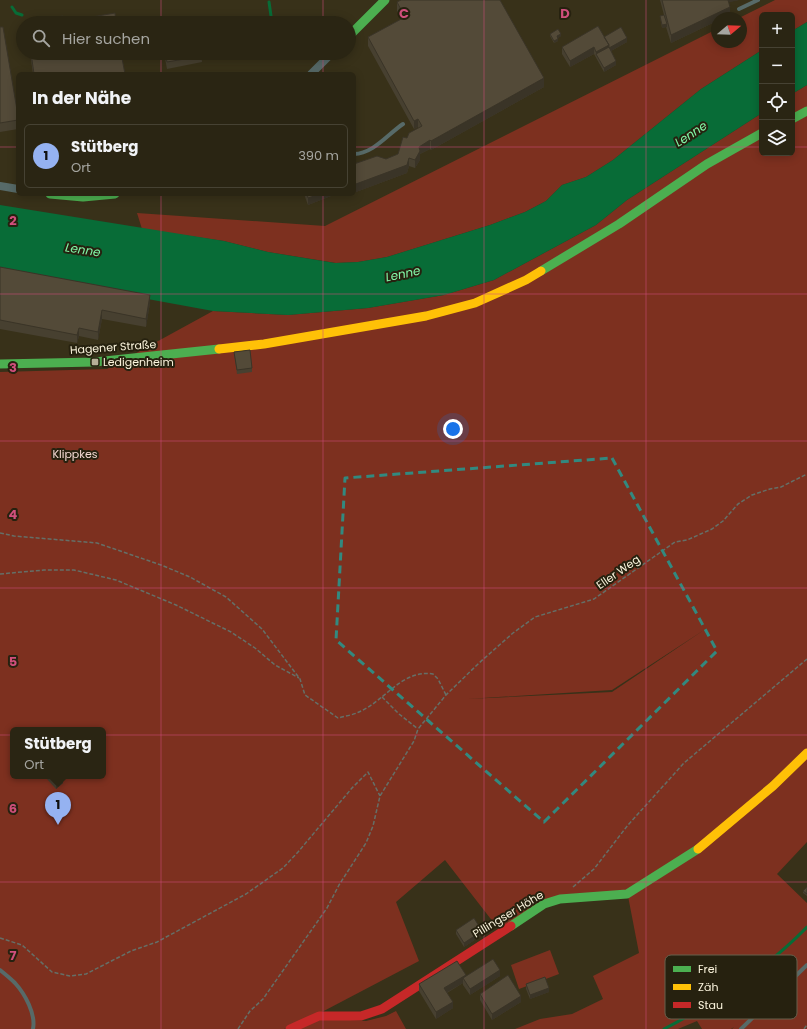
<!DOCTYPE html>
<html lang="de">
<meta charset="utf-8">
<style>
body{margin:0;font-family:Poppins,sans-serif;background:#322d1c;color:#f1f3f6}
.controls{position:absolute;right:12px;top:12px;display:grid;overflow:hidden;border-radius:6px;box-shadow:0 2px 10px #0003}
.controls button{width:36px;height:36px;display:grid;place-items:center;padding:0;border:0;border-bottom:1px solid #464233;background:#2a2513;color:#f1f3f6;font:20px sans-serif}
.compass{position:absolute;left:711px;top:12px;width:36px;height:36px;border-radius:50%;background:#2a2513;box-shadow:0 2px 10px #0003;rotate:71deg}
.you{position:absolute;left:453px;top:429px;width:14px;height:14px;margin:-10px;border:3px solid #fff;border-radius:50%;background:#1a73e8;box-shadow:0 0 0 6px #1a73e833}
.badge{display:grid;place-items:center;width:26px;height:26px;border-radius:50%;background:#95b2f1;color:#111;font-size:13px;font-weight:700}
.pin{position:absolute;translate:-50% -33px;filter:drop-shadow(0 1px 2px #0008)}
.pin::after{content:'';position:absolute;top:21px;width:14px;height:12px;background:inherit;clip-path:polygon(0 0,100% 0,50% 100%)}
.popup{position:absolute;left:10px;top:727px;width:96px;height:52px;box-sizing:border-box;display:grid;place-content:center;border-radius:6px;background:#2a2513;filter:drop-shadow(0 1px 3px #0005);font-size:13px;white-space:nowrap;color:#a5a5a0}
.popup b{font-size:15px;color:#f1f3f6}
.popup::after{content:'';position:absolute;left:50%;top:100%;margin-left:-8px;border:8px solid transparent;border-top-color:#2a2513}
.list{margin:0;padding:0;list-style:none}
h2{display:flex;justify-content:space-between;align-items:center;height:52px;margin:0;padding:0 16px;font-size:17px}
h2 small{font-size:13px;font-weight:400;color:#a5a5a0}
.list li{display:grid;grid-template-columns:26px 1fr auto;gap:12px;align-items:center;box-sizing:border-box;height:64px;margin:0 8px 8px;padding:0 8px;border:1px solid #464233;border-radius:6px}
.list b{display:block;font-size:15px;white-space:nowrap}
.list p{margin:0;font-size:13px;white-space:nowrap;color:#a5a5a0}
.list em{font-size:13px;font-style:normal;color:#a5a5a0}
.icon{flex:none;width:22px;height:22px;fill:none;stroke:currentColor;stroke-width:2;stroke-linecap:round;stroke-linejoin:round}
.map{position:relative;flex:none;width:807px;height:1029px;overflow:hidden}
.search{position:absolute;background:#2a2513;box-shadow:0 2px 10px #0003;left:16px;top:16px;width:340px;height:44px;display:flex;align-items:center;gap:10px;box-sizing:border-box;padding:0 14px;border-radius:22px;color:#a5a5a0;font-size:15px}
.panel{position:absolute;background:#2a2513;box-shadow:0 2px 10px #0003;left:16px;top:72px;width:340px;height:124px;border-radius:6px}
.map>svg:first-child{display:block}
</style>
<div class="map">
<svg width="807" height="1029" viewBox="0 0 807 1029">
<rect width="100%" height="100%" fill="#383119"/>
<!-- green -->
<path fill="#7d301f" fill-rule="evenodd" d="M775 0H807V22L792 31V15H762V50L701 89 613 160 586 177 562 185 546 201 525 212 490 225 387 257 358 262 336 263 268 252 224 241 142 229 137 213 325 226 717 29V42H741V18H739Z
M807 85V751L692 850 627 891 560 897 501 930 490 918 445 860 396 902 419 961 320 1013 284 1029H0V372L107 369 213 311 288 315 368 308 444 295 494 280 596 225 627 200 762 113V153H792V94ZM704 630 612 692 467 699 612 690ZM13 730H103V776H13Z
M807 756V842L777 874 807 903V1029H732L734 1027 731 1029H702L697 1021 678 1029H515L540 1019 572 1014 603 999 593 976 639 953 628 896 649 884Z
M550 950 559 974 519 989 511 965Z
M396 1011 406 1029H294L319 1018 366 1021 386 1016Z"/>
<!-- water -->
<path fill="#086c37" d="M807 22V85L792 94V31Z
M762 50V113L627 200 596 225 494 280 444 295 368 308 288 315 213 311 0 272V205L224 241 268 252 335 263 358 262 387 257 490 225 525 212 546 201 562 185 586 177 613 160 701 89Z"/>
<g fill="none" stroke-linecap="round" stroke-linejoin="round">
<!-- stream -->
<path stroke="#086c37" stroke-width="3" d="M269 2 272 23
M12 7 16 13 22 15
M349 27H350
M664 1029C716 1002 766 969 807 927"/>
<!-- path -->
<path stroke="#656f67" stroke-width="1.5" stroke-dasharray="4 2" stroke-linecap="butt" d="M0 533 14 536 97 543 161 565 190 577 226 597 262 629 300 679 305 695 338 718C345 716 353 715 359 712 385 701 402 669 433 674L438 679 446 695
M0 574 44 570H74L116 580 176 605 231 632 255 648 275 665 299 678
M382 697 399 714 418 729
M573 887 594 869 628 825 684 763 807 659
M0 938 22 945 52 972 70 976 86 974 131 951 157 942 246 894 283 868 298 852 352 788 368 772 380 796
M238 1029 250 1011 263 999 327 908 339 885 366 843 373 826 380 796 414 741 418 729 446 695 479 663 513 633 535 617 594 599 675 542 687 540 712 529 723 521 738 504 752 495 770 489 781 487 807 474
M804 1029 807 1025"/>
<!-- lane -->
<path stroke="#576a68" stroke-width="4" d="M739 9 758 0
M354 154C373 154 388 134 403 124
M0 970C5 974 10 978 15 983 25 994 36 1014 33 1029
M741 1029 807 965"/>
<!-- street -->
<path stroke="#576a68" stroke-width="8" d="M311 74 332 53
M0 186 18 189"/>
<!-- fast -->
<path stroke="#4caf50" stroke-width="9" d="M349 36 385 0
M792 119 807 111
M50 194 83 197 115 194
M541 271 619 224 707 164 762 133
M0 364 95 362 219 349
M511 926 544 904 560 899 627 894 698 849"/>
<!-- slow -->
<path stroke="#ffc107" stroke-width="9" d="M219 349 264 344 426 316 475 303 526 280 541 271
M698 849 773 786 807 753"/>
<!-- jam -->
<path stroke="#c62828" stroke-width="9" d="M290 1029 319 1016H361L382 1009 511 926"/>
</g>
<!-- wall -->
<path fill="#474030" d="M660 0H739L728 2 730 15 724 18H717V21L671 43 666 27 662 28 660 16 664 15Z
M397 2 544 87 431 150 430 149 420 154V160L415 168 409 166 407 173 356 192 354 187V164L386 159 398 154 407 138 418 128V127L414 129 368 46V37L401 19 397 11Z
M0 27 18 116V129L0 132Z
M550 34 561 36 558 38V41L554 43 550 36Z
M604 37 627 42 611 51 616 65 604 72 594 54 570 67 562 54V47Z
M30 53H121L125 74H33Z
M164 53H201L202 62 167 69Z
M304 194H336L308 205Z
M0 267 150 303 146 327 102 319 98 340 79 336 77 343 0 329Z
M234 352 252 368V372L237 374Z
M47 776H61L63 783 56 789 47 779Z
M807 887V896L803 893V891Z
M456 930 482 935 464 947 456 934Z
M500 976 470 995 463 985V983L447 993 453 1008 436 1019 419 991V984L466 977Z
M526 984 549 992 530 999 526 989Z
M480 994 521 1002 492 1020 480 1000Z"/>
<!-- shaded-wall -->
<path fill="#3a3427" d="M727 0H739L727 3Z
M730 7V15L724 18H717V21L671 43V35Z
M667 24V27L662 28V25Z
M561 34V36L557 39V36Z
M627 38V42L609 52V48Z
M558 39V41L554 43V41Z
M609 45V51L596 54V52Z
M594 47V54L570 67V61Z
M616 61V65L604 72V68Z
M544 78V87L431 150V141Z
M418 119V127L414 129V121Z
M430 140V149L420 154V160L415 168V160L419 147Z
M409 158V166L407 173 356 192V184Z
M320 194H336L308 205V198Z
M150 295V303L146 327V319Z
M102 310V319L98 340V332Z
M79 328V336L77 343V335Z
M63 778V783L56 789V785Z
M482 931V935L464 947V943Z
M500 970V976L470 995V989Z
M466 975 465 981 463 978V983L444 994V988Z
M549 988V992L530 999V995Z
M521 996V1002L492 1020V1014Z
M453 1002V1008L436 1019V1012Z"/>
<!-- building -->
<path fill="#534a38" stroke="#3a3427" d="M401 0H500L544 78 431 141 430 140 419 147 420 151 415 160 409 158 407 165 356 184 354 179V164L377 156 386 159 398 154 403 137 407 138 409 133 422 126 418 119 414 121 368 37 405 17 397 2Z
M662 0H728L730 7 671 35Z
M115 13 116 23H26V22L63 16V22Z
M664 15 667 24 662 25 660 16Z
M598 26 609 45 596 52 594 47 570 61 562 47Z
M0 27H3L18 116V120L0 123Z
M621 27 627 38 609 48V45L604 37Z
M558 29 561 34 557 36 558 39 554 41 550 34Z
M609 47 616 61 604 68 596 54Z
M31 53H121L125 74H34Z
M165 53H201L202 56 167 62Z
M307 194H320L308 198Z
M0 267 150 295 146 319 102 310 98 332 79 328 77 335 0 320Z
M250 350 252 368 237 370 234 352Z
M48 776H61L63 778 56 785Z
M807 887V894L803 891Z
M474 918 482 931 464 943 456 930Z
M493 959 500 970 470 989 463 978Z
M457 961 466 975 444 988 453 1002 436 1012 419 984Z
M508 975 521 996 492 1014 480 994Z
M545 977 549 988 530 995 526 984Z"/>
<!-- marked area -->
<path fill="none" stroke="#32897f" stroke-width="3" stroke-dasharray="8 5" stroke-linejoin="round" d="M612 458 717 651 544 822 336 640 345 478Z"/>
<!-- grid -->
<path fill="none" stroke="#d04f7c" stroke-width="1" stroke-opacity="0.55" d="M161 0V23M323 0V23M484 0V1029M646 0V1029M161 53V74M323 53V74M0 147H18M354 147H762M792 147H807M161 194V1029M323 194V1029M0 294H807M0 441H807M0 588H807M0 735H807M0 882H807"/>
<!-- markers -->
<rect fill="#b7b098" stroke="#26210f" stroke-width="1.5" x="91" y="358" width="8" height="8" rx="2"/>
<g text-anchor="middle" stroke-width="4" stroke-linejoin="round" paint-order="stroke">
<!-- street labels -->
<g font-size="11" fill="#fbf4dd" stroke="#26210f">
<text transform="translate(113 347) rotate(-4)" y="4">Hagener Straße</text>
<text transform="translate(618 572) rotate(-35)" y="4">Eller Weg</text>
<text transform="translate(508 914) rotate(-31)" y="4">Pillingser Höhe</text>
</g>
<!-- poi labels -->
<g font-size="11" fill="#fbf4dd" stroke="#26210f" text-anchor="start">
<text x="103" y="366">Ledigenheim</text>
</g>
<!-- park labels -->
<g font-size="11" fill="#f6dbd5" stroke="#26210f">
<text x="75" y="458">Klippkes</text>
</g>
<!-- water labels -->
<g font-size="12" font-style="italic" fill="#82f8a8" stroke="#26210f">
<text transform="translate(691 134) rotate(-33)" y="4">Lenne</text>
<text transform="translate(83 250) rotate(9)" y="4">Lenne</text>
<text transform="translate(403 274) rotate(-12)" y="4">Lenne</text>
</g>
</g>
<!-- legend -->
<rect x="665" y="955" width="132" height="64" rx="6" fill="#26210f" stroke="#66604d" stroke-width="1"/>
<rect x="673" y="966" width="18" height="6" fill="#4caf50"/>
<rect x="673" y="984" width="18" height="6" fill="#ffc107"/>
<rect x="673" y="1002" width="18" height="6" fill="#c62828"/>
<g font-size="11" fill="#fbf4dd">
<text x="698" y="973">Frei</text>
<text x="698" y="991">Zäh</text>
<text x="698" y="1009">Stau</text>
</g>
<g font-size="13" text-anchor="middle" font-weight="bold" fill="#d04f7c" stroke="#26210f" stroke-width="4" stroke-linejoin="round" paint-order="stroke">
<text x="404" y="18">C</text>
<text x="565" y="18">D</text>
<text x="13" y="225">2</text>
<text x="13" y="372">3</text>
<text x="13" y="519">4</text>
<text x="13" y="666">5</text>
<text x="13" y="813">6</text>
<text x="13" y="960">7</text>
</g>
</svg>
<div class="controls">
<button>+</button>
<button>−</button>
<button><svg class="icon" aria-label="locate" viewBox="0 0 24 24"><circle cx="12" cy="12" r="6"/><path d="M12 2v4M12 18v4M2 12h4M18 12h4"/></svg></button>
<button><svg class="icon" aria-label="layers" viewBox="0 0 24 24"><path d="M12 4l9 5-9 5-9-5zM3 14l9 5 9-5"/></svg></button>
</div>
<svg class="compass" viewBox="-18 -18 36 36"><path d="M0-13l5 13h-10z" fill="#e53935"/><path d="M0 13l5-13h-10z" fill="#a5a5a0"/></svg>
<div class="you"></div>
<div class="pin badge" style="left:58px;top:825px">1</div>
<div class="popup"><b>Stütberg</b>Ort</div>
<div class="search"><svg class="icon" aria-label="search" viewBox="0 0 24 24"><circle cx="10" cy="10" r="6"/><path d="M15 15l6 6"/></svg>Hier suchen</div>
<section class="panel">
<h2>In der Nähe<small></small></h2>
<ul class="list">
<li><span class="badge">1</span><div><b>Stütberg</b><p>Ort</p></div><em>390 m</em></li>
</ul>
</section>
</div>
